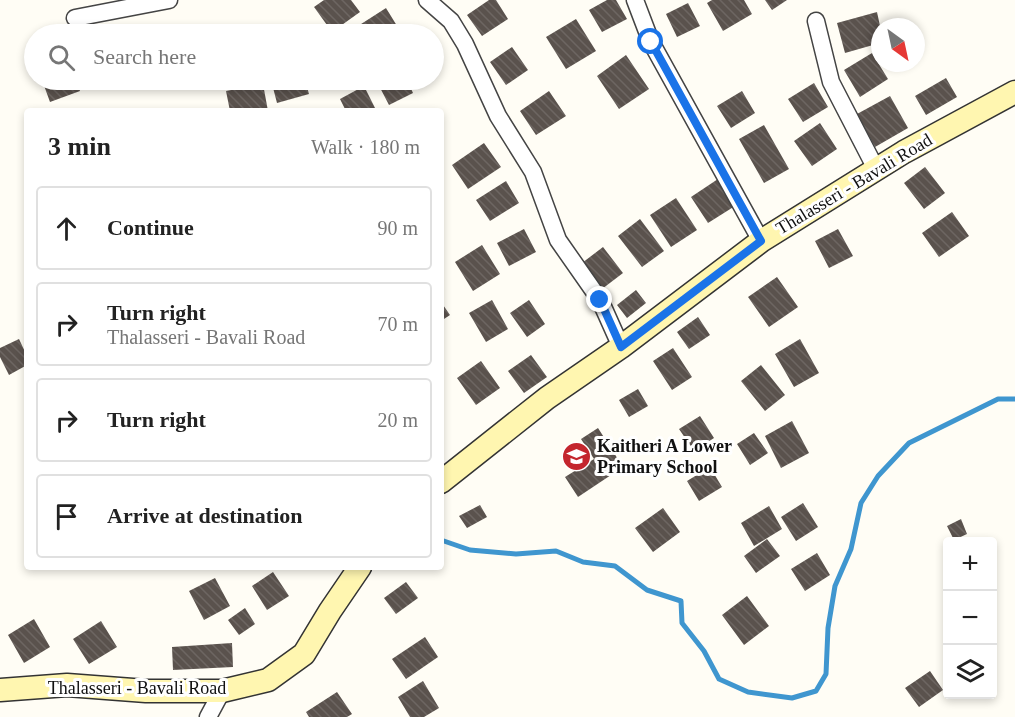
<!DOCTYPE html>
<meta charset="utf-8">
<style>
body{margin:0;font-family:"Times New Roman",serif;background:#f6f6f6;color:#222}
.controls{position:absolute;right:18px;bottom:18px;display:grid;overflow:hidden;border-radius:6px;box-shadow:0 3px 9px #0003}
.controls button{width:54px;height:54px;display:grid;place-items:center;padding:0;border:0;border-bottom:2px solid #e0e0e0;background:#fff;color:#222;font:30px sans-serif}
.compass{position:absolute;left:871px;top:18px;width:54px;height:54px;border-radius:50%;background:#fff;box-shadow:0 3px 9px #0003;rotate:147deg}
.stop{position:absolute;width:18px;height:18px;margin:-14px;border:4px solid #1a73e8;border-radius:50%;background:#fff}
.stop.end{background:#1a73e8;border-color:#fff;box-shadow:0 2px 6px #0008}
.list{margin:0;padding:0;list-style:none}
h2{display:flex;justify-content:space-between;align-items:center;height:78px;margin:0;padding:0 24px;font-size:26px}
h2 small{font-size:20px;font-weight:400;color:#767676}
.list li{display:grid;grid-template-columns:39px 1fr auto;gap:18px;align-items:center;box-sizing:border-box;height:84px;margin:0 12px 12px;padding:0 12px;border:2px solid #e0e0e0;border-radius:6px}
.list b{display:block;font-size:22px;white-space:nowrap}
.list p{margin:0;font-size:20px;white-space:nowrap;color:#767676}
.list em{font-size:20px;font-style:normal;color:#767676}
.icon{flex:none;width:33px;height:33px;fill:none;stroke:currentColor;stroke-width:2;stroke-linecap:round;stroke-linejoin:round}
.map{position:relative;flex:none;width:1015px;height:717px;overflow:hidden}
.search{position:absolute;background:#fff;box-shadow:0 3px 9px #0003;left:24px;top:24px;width:420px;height:66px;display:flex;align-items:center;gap:15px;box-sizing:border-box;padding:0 21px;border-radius:33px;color:#767676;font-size:22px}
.panel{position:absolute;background:#fff;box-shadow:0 3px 9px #0003;left:24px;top:108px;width:420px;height:462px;border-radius:6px}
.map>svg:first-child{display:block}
</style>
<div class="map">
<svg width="1015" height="717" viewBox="0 0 1015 717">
<defs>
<pattern id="building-back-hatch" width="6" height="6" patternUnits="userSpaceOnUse" patternTransform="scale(1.5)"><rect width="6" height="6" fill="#5a524d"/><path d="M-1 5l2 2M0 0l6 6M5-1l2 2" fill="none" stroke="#6d6662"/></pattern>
</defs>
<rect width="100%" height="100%" fill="#fffdf5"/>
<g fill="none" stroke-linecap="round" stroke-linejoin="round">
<!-- stream -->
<path stroke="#3f96cf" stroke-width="5" d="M441 540 470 550 516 554 556 551 583 562 615 566 647 590 681 601 682 623 704 651 719 679 748 692 792 698 816 691 826 674 828 628 835 586 851 549 861 503 878 476 909 443 998 399H1015"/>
</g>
<!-- building -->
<path fill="url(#building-back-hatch)" d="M324 0H351L360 12 332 32 314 7Z
M489 0H496L508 19 482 36 467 15Z
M607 0H616L627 19 602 32 589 10Z
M712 0H744L752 14 723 31 707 3Z
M765 0H787L772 10Z
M688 3 700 26 677 37 666 14Z
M386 8 402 34H363L358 26Z
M877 12 880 26V43L845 53 837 23Z
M576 19 596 51 566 69 546 37Z
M512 47 528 70 506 85 490 62Z
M872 53 888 79 860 97 844 70Z
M626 55 649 89 619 109 597 76Z
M946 78 957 97 926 115 915 96Z
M42 80H76L80 91 50 102Z
M271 80H305L309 94 277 103Z
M376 80H407L413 93 389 105Z
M814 83 828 107 803 122 788 99Z
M263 84 268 111H230L226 91Z
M364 86 376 110 346 111 340 99Z
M549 91 566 116 536 135 520 111Z
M742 91 755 113 731 128 717 106Z
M890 96 908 128 875 147 857 114Z
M820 123 837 149 812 166 794 141Z
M764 125 789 169 764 183 739 139Z
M484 143 501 167 468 189 452 165Z
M925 167 945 193 924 209 904 183Z
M718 179 735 206 708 223 691 197Z
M506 181 519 203 490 221 476 200Z
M676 198 697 230 671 247 650 215Z
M952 212 969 236 939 257 922 233Z
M640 219 664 251 642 267 618 236Z
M524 229 536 252 509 266 497 243Z
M838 229 853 256 829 268 815 241Z
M482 245 500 274 473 291 455 262Z
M603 247 623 273 602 289 582 263Z
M777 277 798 307 769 327 748 297Z
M636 290 646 303 627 318 617 305Z
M492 300 508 329 486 342 469 313Z
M529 300 545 324 527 337 510 313Z
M441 302 450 315 441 321Z
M698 317 710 335 689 349 677 332Z
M19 339 27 356V365L9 375 0 357V348Z
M800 339 819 373 794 387 775 354Z
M673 348 692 377 672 390 653 361Z
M531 355 547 377 524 393 508 371Z
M481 361 500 388 476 405 457 378Z
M761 365 785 395 765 411 741 381Z
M638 389 648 406 629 417 619 400Z
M700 416 714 438 694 451 679 429Z
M792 421 809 453 781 468 765 436Z
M598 428 623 467 578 497 565 477 594 459 581 439Z
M754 433 768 453 750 465 737 444Z
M710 467 722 487 699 501 687 481Z
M803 503 818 527 796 541 781 517Z
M480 505 487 517 467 528 459 516Z
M769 506 782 529 754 546 741 523Z
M663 508 680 532 653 552 635 528Z
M961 519 967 534 954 540 947 526Z
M767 539 780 556 756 573 744 556Z
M817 553 830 575 805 591 791 569Z
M273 572 289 596 267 610 252 586Z
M215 578 230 606 204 620 189 591Z
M406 582 418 598 396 614 384 598Z
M747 596 769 626 744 645 722 615Z
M245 608 255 624 239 635 228 620Z
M34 619 50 647 24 663 8 635Z
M101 621 117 647 89 664 73 639Z
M425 637 438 657 406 679 392 659Z
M232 643 233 667 173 670 172 647Z
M930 671 943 690 919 707 905 688Z
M423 681 439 708 424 717H410L398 697Z
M337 692 352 714 347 717H309L306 712Z"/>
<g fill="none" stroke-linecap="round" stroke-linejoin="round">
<defs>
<path id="street" d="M427 0 451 21 465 44 498 116 533 172 558 240 600 300 621 347
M635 0 651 42 761 241
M75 18 169 0
M816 21 831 82 876 169
M208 717 222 691"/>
<path id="secondary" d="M441 482 547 398 621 347 761 241 904 152 1015 92
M0 690 67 685 146 691H222L268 680 304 654 330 611 360 567"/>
</defs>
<!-- street casing -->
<use href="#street" stroke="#444" stroke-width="19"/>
<!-- secondary casing -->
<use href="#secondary" stroke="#333" stroke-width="25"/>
<!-- street -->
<use href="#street" stroke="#fff" stroke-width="16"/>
<!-- secondary -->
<use href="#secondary" stroke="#fff6b0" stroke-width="22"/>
</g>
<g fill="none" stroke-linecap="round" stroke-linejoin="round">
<!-- route -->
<path stroke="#1a73e8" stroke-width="8" d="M600 300 621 347 761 241 651 42"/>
</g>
<!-- icons -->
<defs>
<symbol id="school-disc" viewBox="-11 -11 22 22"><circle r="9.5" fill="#c4262e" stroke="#fff"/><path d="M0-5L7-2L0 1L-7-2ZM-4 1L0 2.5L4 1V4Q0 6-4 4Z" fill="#fff"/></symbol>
</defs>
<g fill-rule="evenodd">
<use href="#school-disc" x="560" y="440" width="33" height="33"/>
</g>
<g text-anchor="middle" stroke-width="6" stroke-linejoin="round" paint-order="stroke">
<!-- street labels -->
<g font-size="18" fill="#111" stroke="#fff">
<text transform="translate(854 184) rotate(-31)" y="6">Thalasseri - Bavali Road</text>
<text x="137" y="694">Thalasseri - Bavali Road</text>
</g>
<!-- poi labels -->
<g font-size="18" font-weight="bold" fill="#111" stroke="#fff" text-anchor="start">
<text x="597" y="452">Kaitheri A Lower<tspan x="597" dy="21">Primary School</tspan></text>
</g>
</g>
</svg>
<div class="controls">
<button>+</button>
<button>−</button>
<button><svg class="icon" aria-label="layers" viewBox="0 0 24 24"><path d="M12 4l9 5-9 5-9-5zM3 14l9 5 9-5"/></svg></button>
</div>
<svg class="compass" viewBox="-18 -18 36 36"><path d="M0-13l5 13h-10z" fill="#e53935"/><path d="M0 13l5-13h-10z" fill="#767676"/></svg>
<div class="stop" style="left:651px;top:42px"></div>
<div class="stop end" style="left:600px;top:300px"></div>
<div class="search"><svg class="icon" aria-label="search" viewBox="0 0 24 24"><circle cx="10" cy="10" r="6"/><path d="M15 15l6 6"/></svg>Search here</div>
<section class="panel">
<h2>3 min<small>Walk · 180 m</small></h2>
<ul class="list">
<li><svg class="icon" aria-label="ahead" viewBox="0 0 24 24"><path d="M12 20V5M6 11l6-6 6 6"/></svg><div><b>Continue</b></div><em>90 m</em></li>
<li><svg class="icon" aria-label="right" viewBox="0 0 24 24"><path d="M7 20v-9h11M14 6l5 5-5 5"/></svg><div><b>Turn right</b><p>Thalasseri - Bavali Road</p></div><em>70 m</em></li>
<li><svg class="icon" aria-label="right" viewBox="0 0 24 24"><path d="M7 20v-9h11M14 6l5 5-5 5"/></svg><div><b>Turn right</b></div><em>20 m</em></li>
<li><svg class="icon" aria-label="arrive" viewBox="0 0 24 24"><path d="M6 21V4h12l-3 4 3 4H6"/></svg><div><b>Arrive at destination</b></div></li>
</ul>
</section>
</div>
